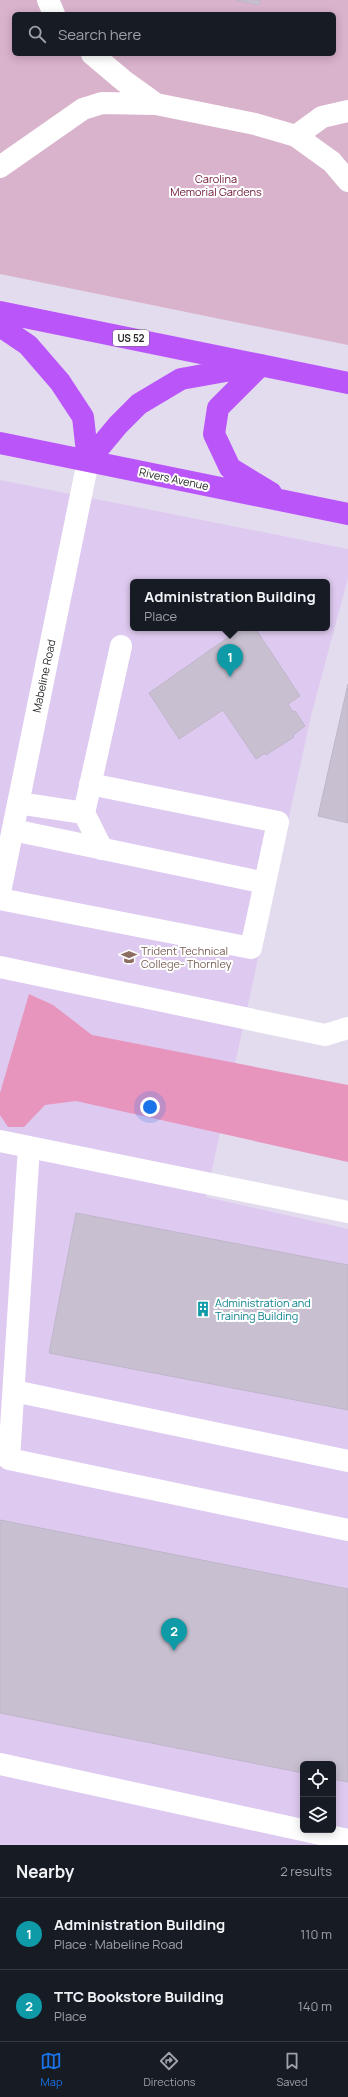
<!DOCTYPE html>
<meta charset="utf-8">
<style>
body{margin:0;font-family:Manrope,sans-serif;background:#242831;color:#f1f3f6}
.controls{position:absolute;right:12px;bottom:12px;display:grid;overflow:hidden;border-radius:6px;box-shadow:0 2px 10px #0003}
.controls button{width:36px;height:36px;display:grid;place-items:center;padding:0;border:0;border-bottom:1px solid #363941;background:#171b24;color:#f1f3f6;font:20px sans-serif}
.you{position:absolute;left:150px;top:1107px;width:14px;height:14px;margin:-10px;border:3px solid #fff;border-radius:50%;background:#1a73e8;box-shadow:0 0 0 6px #1a73e833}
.badge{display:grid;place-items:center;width:26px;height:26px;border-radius:50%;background:#1a73e8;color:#fff;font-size:13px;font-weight:700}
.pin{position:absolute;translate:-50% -33px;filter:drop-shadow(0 1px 2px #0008)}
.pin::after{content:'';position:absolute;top:21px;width:14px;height:12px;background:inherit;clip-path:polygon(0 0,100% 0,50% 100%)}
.popup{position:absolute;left:130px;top:579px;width:200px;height:52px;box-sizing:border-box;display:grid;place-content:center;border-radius:6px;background:#171b24;filter:drop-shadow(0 1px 3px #0005);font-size:13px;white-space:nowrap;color:#9ea1a6}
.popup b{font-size:15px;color:#f1f3f6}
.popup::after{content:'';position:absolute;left:50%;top:100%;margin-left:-8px;border:8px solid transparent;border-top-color:#171b24}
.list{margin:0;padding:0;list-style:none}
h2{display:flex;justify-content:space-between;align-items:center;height:52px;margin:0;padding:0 16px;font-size:17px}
h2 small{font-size:13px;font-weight:400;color:#9ea1a6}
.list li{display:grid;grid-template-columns:26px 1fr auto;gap:12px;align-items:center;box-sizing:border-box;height:72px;padding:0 16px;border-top:1px solid #363941}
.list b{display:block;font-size:15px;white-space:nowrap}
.list p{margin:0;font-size:13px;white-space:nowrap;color:#9ea1a6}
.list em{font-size:13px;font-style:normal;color:#9ea1a6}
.icon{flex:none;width:22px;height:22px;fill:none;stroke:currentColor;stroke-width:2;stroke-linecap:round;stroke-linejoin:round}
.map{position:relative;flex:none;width:348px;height:1845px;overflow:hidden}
.search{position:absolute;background:#171b24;box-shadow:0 2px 10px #0003;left:12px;right:12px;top:12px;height:44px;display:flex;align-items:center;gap:10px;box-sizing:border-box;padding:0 14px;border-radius:6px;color:#9ea1a6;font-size:15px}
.sheet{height:196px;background:#171b24}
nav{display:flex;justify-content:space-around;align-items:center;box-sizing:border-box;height:56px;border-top:1px solid #363941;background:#171b24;font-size:11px;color:#9ea1a6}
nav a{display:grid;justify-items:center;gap:2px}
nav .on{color:#1a73e8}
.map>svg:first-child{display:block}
</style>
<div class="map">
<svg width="348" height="1845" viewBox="0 0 348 1845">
<rect width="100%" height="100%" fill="#e3dcee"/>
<!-- education -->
<path fill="#decaf0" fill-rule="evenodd" d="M0 480 348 549V578L311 716 206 1197 348 1229V1845H0ZM133 582H327V628H133ZM303 1764H333V1830H303Z"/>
<!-- green -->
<path fill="#e895be" d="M29 994 53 1005 92 1035 348 1085V1162L76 1101 45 1105 24 1127H8L0 1115V1093Z"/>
<!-- cemetery -->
<path fill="#d9b2cb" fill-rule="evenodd" d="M0 0H348V345L0 274ZM14 14H334V54H14Z"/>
<!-- building -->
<path fill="#c8c0d0" stroke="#bfb5c9" d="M235 0H260L259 5Z
M246 628H255L300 696 288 704 293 712 295 711 305 726 293 735 294 737 266 755 265 753 256 759 223 710 179 739 149 693 240 629 241 631Z
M348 684V823L318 816Z
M76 1213 348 1265V1410L49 1353Z
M0 1520 348 1589V1782L333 1779V1764H303V1773L0 1713Z"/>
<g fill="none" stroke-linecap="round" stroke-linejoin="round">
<!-- minor -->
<path stroke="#fff" stroke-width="22" d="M48 0 54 14
M92 54 124 81 156 104
M296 136 322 117 348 111
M0 167 83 109 102 103 156 104 255 124 296 136 332 162 348 181
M18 803 84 813 121 646
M84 813 102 849
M13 830 265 883
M0 892 88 461
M0 899 251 948 278 822 90 784
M0 967 325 1035 348 1028
M0 1141 348 1212
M29 1147 9 1459 348 1530
M14 1391 348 1461
M0 1764 348 1840"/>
<!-- major -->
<path stroke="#ba55fa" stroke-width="22" d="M0 312 348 383
M0 326 28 345 60 382 83 417 88 461
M261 365 218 408 214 434 230 468 271 493
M0 443 348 514
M88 461 118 425 139 404 181 379 248 367"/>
</g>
<!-- icons -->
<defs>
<symbol id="university-bare" viewBox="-9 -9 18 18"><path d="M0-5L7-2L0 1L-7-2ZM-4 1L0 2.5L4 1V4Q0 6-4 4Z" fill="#8d6e63" stroke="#fff" stroke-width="2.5" paint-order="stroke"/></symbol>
<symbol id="building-bare" viewBox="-9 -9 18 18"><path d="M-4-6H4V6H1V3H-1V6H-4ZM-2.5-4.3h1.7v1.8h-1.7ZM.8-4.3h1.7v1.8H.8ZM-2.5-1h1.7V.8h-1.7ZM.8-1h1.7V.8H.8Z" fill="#0f9aa8" stroke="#fff" stroke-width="2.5" paint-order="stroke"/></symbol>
</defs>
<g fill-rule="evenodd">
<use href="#university-bare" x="118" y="946" width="22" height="22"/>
<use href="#building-bare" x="192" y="1298" width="22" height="22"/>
</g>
<g text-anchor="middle" stroke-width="4" stroke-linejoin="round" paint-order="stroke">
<!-- shield labels -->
<rect fill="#fff" stroke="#6b6b6b" stroke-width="1" x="113" y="330" width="36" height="16" rx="3"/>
<g font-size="10" font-weight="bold" fill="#2b2b2b">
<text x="131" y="342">US 52</text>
</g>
<!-- park labels -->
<g font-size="11" fill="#6d1535" stroke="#fff">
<text x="216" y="183">Carolina<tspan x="216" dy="13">Memorial Gardens</tspan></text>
</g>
<!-- street labels -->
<g font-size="11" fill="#2b2b2b" stroke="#fff">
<text transform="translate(174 479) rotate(12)" y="4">Rivers Avenue</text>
<text transform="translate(44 676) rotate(-78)" y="4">Mabeline Road</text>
</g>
<!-- education labels -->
<g font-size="11" fill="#785e54" stroke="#fff" text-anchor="start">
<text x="141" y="955">Trident Technical<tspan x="141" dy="13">College- Thornley</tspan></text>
</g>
<!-- culture labels -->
<g font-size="11" fill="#0d838f" stroke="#fff" text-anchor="start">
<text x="215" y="1307">Administration and<tspan x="215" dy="13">Training Building</tspan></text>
</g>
</g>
</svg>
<div class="controls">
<button><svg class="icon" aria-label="locate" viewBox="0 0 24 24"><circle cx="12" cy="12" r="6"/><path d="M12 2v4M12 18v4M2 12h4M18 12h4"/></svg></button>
<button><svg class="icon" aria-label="layers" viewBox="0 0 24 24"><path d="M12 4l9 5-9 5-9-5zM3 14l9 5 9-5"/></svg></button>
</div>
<div class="you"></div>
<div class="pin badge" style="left:230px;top:677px;background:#0f9aa8">1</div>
<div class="popup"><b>Administration Building</b>Place</div>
<div class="pin badge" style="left:174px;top:1651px;background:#0f9aa8">2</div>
<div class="search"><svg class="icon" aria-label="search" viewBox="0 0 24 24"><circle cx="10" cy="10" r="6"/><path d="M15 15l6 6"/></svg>Search here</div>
</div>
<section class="sheet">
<h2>Nearby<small>2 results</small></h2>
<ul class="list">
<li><span class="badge" style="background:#0f9aa8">1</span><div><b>Administration Building</b><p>Place · Mabeline Road</p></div><em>110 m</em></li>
<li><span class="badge" style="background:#0f9aa8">2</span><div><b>TTC Bookstore Building</b><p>Place</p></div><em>140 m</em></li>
</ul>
</section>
<nav>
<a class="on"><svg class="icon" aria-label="map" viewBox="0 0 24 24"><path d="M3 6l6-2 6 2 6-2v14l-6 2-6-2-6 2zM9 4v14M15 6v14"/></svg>Map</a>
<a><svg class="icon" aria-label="directions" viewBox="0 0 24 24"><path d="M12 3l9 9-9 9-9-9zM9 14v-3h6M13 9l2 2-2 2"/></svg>Directions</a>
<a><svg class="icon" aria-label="saved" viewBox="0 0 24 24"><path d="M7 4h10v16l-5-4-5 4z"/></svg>Saved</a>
</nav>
